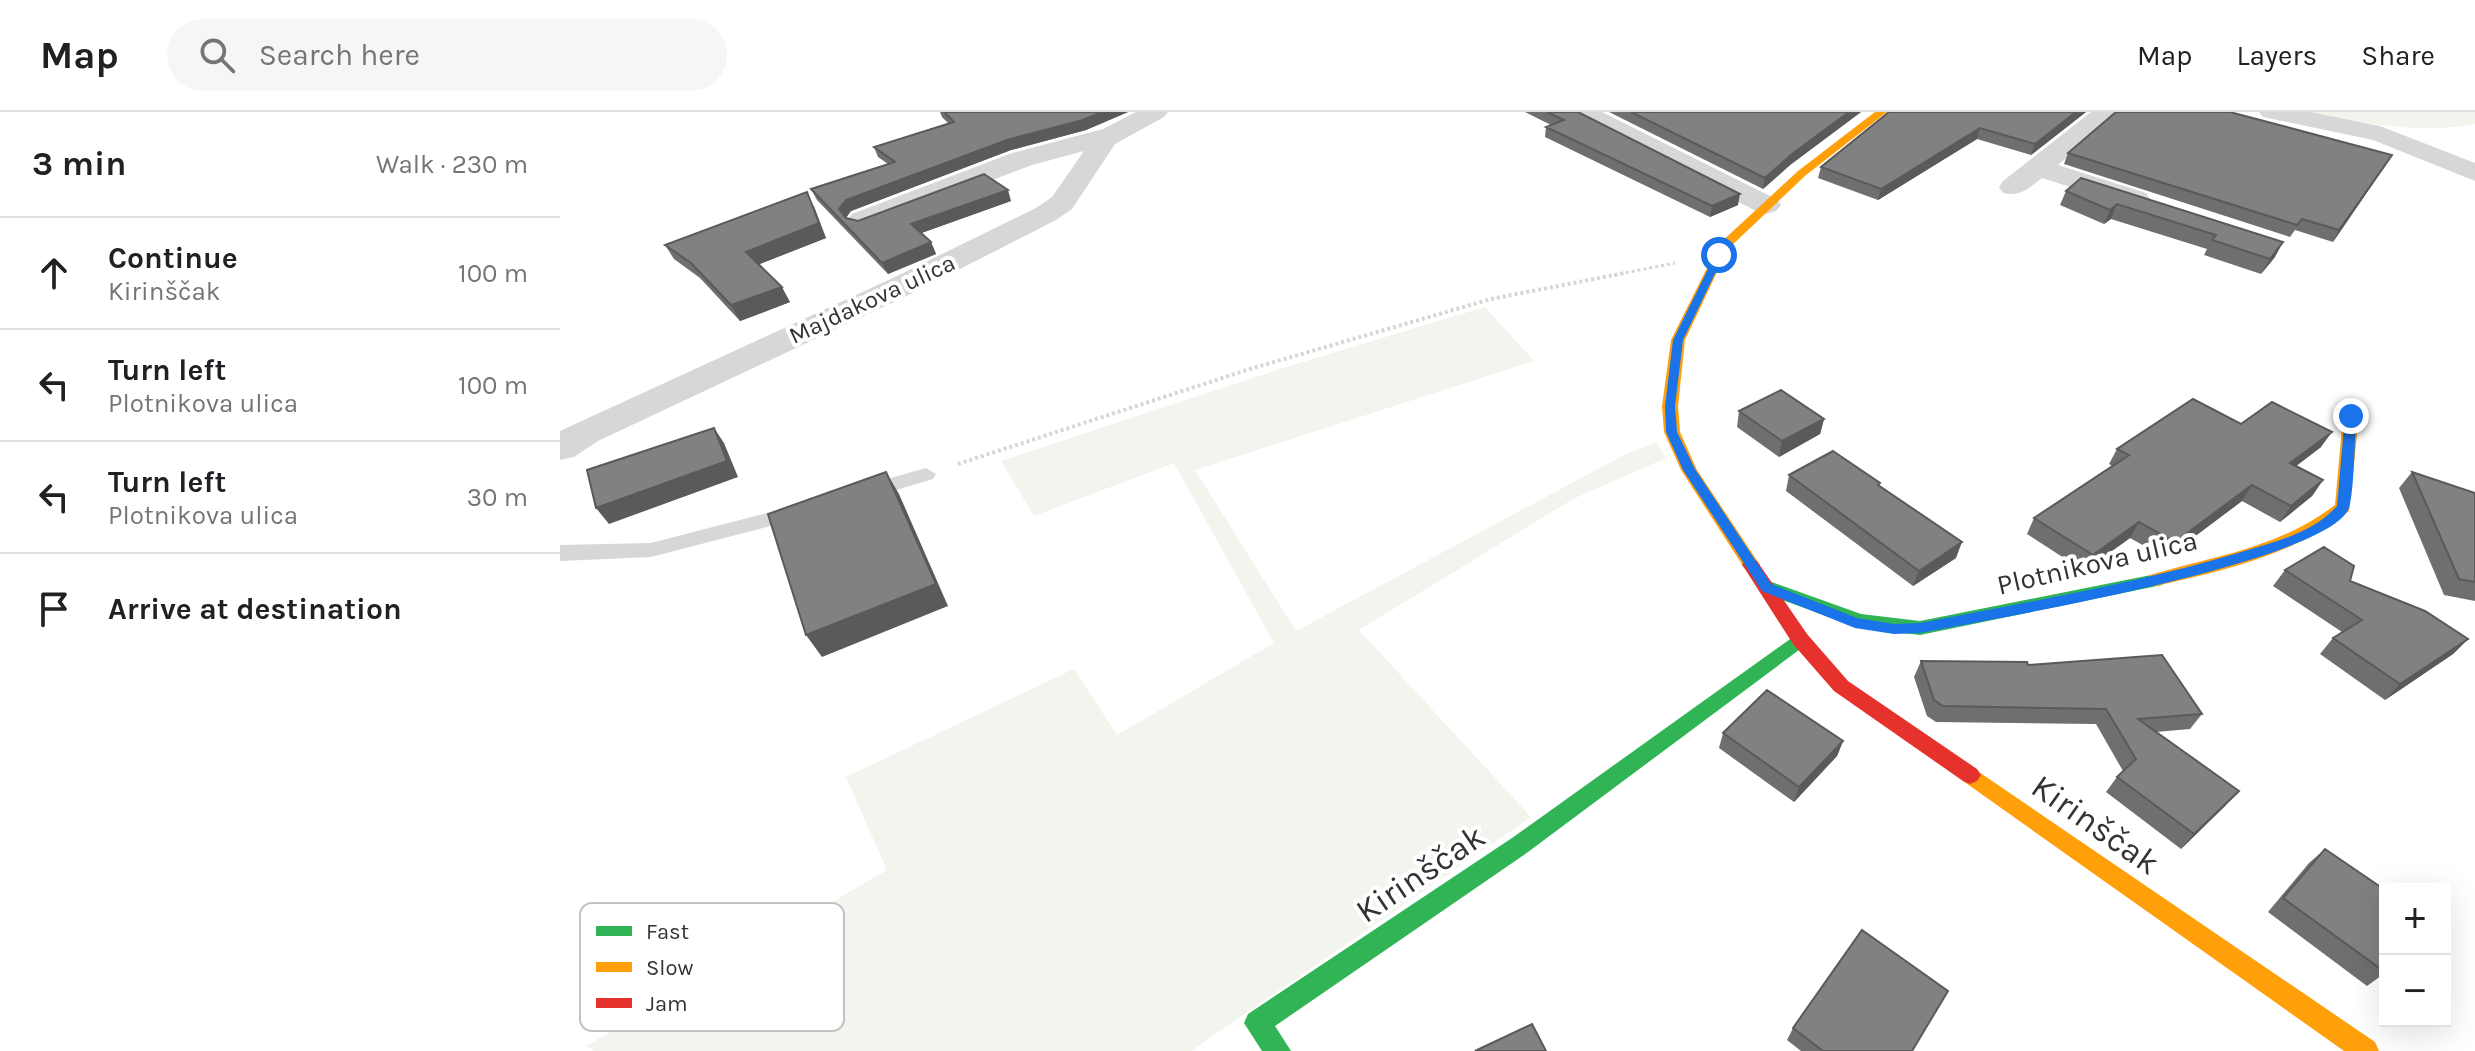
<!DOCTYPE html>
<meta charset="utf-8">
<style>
body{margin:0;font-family:Karla,sans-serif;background:#f6f6f6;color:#202124}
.controls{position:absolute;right:24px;bottom:24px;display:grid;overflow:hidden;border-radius:0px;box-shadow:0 8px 32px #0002}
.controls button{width:72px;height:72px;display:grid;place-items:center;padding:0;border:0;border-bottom:2px solid #e0e0e0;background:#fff;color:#202124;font:40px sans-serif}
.stop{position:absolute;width:24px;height:24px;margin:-18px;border:6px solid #1a73e8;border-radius:50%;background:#fff}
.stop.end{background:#1a73e8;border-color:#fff;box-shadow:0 2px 8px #0008}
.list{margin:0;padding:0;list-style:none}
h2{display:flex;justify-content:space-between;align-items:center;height:104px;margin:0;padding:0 32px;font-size:34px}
h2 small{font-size:26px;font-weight:400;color:#757577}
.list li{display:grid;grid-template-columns:52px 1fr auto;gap:24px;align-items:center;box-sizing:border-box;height:112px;padding:0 32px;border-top:2px solid #e0e0e0}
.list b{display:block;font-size:30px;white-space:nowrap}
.list p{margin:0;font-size:26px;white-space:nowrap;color:#757577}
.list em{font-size:26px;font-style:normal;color:#757577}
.icon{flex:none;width:44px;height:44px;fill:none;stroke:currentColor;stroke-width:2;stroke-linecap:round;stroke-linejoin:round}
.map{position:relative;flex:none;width:1915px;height:939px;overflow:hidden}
header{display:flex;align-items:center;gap:48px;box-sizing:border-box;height:112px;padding:0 40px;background:#fff;border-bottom:2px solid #e0e0e0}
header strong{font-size:38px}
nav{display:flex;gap:44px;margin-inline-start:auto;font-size:28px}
.search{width:560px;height:72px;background:#f6f6f6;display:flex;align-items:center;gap:20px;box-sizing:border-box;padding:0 28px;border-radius:44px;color:#757577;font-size:30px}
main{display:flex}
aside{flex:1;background:#fff}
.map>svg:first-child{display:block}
</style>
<header>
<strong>Map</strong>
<div class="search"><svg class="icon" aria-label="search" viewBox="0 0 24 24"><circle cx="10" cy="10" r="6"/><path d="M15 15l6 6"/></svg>Search here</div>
<nav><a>Map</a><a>Layers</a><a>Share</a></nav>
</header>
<main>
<aside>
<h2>3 min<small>Walk · 230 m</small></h2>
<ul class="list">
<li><svg class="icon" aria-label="ahead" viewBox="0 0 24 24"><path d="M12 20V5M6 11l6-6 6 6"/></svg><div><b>Continue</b><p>Kirinščak</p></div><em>100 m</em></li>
<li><svg class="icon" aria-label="left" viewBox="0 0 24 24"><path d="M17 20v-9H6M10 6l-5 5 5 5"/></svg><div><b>Turn left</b><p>Plotnikova ulica</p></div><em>100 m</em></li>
<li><svg class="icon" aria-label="left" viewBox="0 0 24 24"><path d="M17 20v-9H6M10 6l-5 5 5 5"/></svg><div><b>Turn left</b><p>Plotnikova ulica</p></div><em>30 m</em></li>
<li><svg class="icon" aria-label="arrive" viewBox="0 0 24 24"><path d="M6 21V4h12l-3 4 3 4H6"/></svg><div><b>Arrive at destination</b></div></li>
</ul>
</aside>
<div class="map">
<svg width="1915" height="939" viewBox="0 0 1915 939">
<rect width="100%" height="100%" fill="#fff"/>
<!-- green -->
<path fill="#f1f5ed" d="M1748 0H1915V12C1858 23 1804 11 1748 0Z
M925 195 974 249 635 358 736 519 1066 342 1096 330 1106 346 1013 387 799 518 971 705 631 939H35L26 934 327 758 286 665 514 557 557 623 714 531 614 351 474 404 441 349 723 256Z"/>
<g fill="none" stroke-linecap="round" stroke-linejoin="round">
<!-- path-far1 -->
<path stroke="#d6d6d6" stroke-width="3" stroke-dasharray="3 3" stroke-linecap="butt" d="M1054 163 1115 151"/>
<!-- path -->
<path stroke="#d6d6d6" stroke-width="4" stroke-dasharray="3 3" stroke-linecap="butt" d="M398 352 690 257 931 187 1065 161"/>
<!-- lane -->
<path fill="#d7d7d7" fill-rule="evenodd" d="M366 356 376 362 373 367 306 387 296 380 299 375Z
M238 393 245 395 248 400 245 405 91 445 0 449V433L91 431Z"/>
<!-- street -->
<path fill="#d7d7d7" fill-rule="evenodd" d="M576 0H608L604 5 555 32 512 97 496 108 357 179 38 329 14 345 0 348V319L335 165 476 96 492 85 524 39 472 53 312 114 302 117 292 114 287 108 292 102 452 41 543 17Z
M1009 0H1042L1216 87 1221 93 1216 99 1206 102 1196 99 1013 5Z
M1531 0H1560L1498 53 1586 81 1590 87 1586 93 1576 96 1566 93 1482 66C1469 76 1461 85 1443 81L1439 75 1443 69Z
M1699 0H1750L1820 14 1915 51V69L1813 28 1703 5Z"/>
<!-- fast -->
<path fill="#30b455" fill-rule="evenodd" d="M1596 462 1602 463 1605 468 1602 473 1360 523 1300 516 1200 480 1197 475 1206 468 1301 502 1360 509Z
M1240 520 1247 522 1249 527 1247 532 968 740 715 914 731 939H702L684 911 688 902 952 726Z"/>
<!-- slow -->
<path fill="#ff9f0a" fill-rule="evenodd" d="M1315 0H1327L1246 63 1168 137 1125 228 1118 294 1120 320 1137 358 1200 453 1191 459 1185 457 1121 358 1104 320 1102 294 1111 228 1159 132 1238 59Z
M1791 299 1799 304 1789 399C1732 444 1665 458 1596 474L1590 473 1587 468 1590 463C1655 444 1719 436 1775 393L1783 304Z
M1410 654 1815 930 1819 939H1784L1403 669 1399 663 1403 657Z"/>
<!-- jam -->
<path fill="#e5322d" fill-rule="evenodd" d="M1191 447 1197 449 1247 522 1288 569 1417 657 1421 663 1417 669 1410 672 1403 669 1274 579 1233 532 1185 457 1182 453 1185 449Z"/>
</g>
<!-- wall -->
<path fill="#6f6f6f" d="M380 0H568L526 18 451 38 291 99 286 106 298 109 451 89 361 121 371 130 376 142 328 162 257 88 251 77 328 52 318 45 314 35 388 11 382 5Z
M965 0H1018L1178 93 1150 105 985 25 986 15 991 13Z
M1049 0H1301L1230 53 1203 77Z
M1329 0H1526L1471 43 1417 27 1318 88 1258 66 1261 55Z
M1508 41 1825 54 1773 130 1735 118 1730 125 1504 52Z
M1521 66 1715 145 1701 162 1644 143 1647 137 1551 107 1544 112 1500 93 1506 79Z
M254 94 266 126 199 152 230 190 180 209 140 166 114 147 105 133Z
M1179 299 1264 307 1260 322 1219 345 1177 315Z
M1681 312 1761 335 1736 354 1763 368 1752 384 1720 410 1682 389 1606 446 1570 426 1524 459 1467 422 1474 406 1552 354 1549 352 1557 337Z
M1852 360 1915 381V489L1884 483 1839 376Z
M1229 363 1396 446 1353 474 1226 379Z
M1725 458 1790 469 1908 527 1893 542 1825 588 1760 542 1773 526 1782 520 1713 474Z
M1361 549 1468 553 1642 602 1630 617 1596 620 1665 694 1621 737 1546 680 1557 665 1563 659 1536 612 1376 610 1367 604 1354 565Z
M1163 621 1283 629 1277 644 1234 690 1159 636Z
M1765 737 1825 861 1807 874 1708 800 1749 751Z
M1233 916 1352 939H1241L1227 928Z"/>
<!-- shaded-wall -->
<path fill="#5a5a5a" d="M542 0H568L526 18 451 38 291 99 284 108 279 97 286 88 447 28Z
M1289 0H1301L1230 53 1203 77 1205 66 1232 42Z
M1516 0H1526L1471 43 1475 32Z
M1420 16 1417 27 1318 88 1321 77Z
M1832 43 1825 54 1773 130 1779 118Z
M448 78 451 89 356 123 351 112Z
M247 80 266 126 195 154 186 140Z
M1180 82 1178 93 1150 105 1152 94Z
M1557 92 1551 107 1544 112 1550 98Z
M371 130 376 142 328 162 322 151Z
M1723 130 1715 145 1701 162 1710 147Z
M222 175 230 190 180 209 171 193Z
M1264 307 1260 322 1219 345 1222 329Z
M154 316 164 331 178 365 49 412 36 396Z
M1772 320 1761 335 1719 367 1730 351Z
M326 360 339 382 388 494 262 545 246 523Z
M1763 368 1752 384 1720 410 1731 394Z
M1692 373 1682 389 1606 446 1615 430Z
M1579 410 1570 426 1524 459 1533 443Z
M1402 430 1396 446 1353 474 1359 459Z
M1908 527 1893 542 1825 588 1840 572Z
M1283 629 1277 644 1234 690 1239 675Z
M1679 679 1665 694 1621 737 1634 722Z"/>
<!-- building -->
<path fill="#818181" stroke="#5a5a5a" stroke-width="2" d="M384 0H542L523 8 447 28 286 88 279 97 286 106 298 109 424 62 448 78 351 112 371 130 322 151 251 77 335 50 314 35 394 10Z
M987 0H1018L1180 82 1152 94 986 15 1004 8Z
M1071 0H1289L1232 42 1205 66Z
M1329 0H1516L1475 32 1420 16 1321 77 1261 55Z
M1556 0H1670L1832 43 1779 118 1742 107 1737 113 1508 41Z
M1521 66 1723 130 1710 147 1652 128 1656 123 1557 92 1550 98 1506 79Z
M247 80 259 111 186 140 222 175 171 193 131 151 105 133Z
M1221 278 1264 307 1222 329 1179 299Z
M1633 287 1681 312 1712 290 1772 320 1730 351 1763 368 1731 394 1692 373 1615 430 1579 410 1533 443 1474 406 1569 343 1557 337Z
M154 316 167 349 36 396 27 358Z
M1273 339 1320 371 1318 373 1402 430 1359 459 1229 363Z
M326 360 376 472 246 523 208 402Z
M1852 360 1915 381V470L1899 467Z
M1764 435 1794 454 1790 469 1865 499 1908 527 1840 572 1773 526 1802 508 1725 458Z
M1602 543 1642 602 1578 607 1679 679 1634 722 1557 665 1576 647 1546 597 1383 594 1374 588 1361 549 1467 550 1468 553Z
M1207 578 1283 629 1239 675 1163 621Z
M1765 737 1825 778V860L1723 786Z
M1302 818 1388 879 1352 939H1263L1233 916Z
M972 912 986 939H915Z"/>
<!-- route -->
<path fill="#1a73e8" d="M1156 141 1164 143 1123 228 1115 294 1117 320 1135 357 1211 472 1297 506 1334 512 1360 511C1467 490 1574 472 1678 441 1713 430 1752 422 1777 394L1785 304 1791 301 1796 304C1795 324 1794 381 1789 396 1767 451 1427 508 1360 521L1334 522 1295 516 1202 479 1123 358 1106 320 1105 294 1113 228Z"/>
<g text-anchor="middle" stroke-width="8" stroke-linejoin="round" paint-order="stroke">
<!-- far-street labels -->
<g font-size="24" fill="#333" stroke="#fff">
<text transform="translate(312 187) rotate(-25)" y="8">Majdakova ulica</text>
</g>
<!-- street labels -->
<g font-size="28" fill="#333" stroke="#fff">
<text transform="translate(1537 450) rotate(-13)" y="10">Plotnikova ulica</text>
</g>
<!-- near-street labels -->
<g font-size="34" fill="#333" stroke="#fff">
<text transform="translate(1536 712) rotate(35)" y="12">Kirinščak</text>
<text transform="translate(860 761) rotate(-34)" y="12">Kirinščak</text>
</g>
</g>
<!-- legend -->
<rect x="20" y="791" width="264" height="128" rx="12" fill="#fff" stroke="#c2c2c2" stroke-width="2"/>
<rect x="36" y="814" width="36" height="10" fill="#30b455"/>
<rect x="36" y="850" width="36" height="10" fill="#ff9f0a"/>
<rect x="36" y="886" width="36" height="10" fill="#e5322d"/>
<g font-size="22" fill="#333">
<text x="86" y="827">Fast</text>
<text x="86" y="863">Slow</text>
<text x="86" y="899">Jam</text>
</g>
</svg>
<div class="controls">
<button>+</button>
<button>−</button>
</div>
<div class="stop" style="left:1159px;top:143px"></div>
<div class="stop end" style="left:1791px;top:304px"></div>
</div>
</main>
